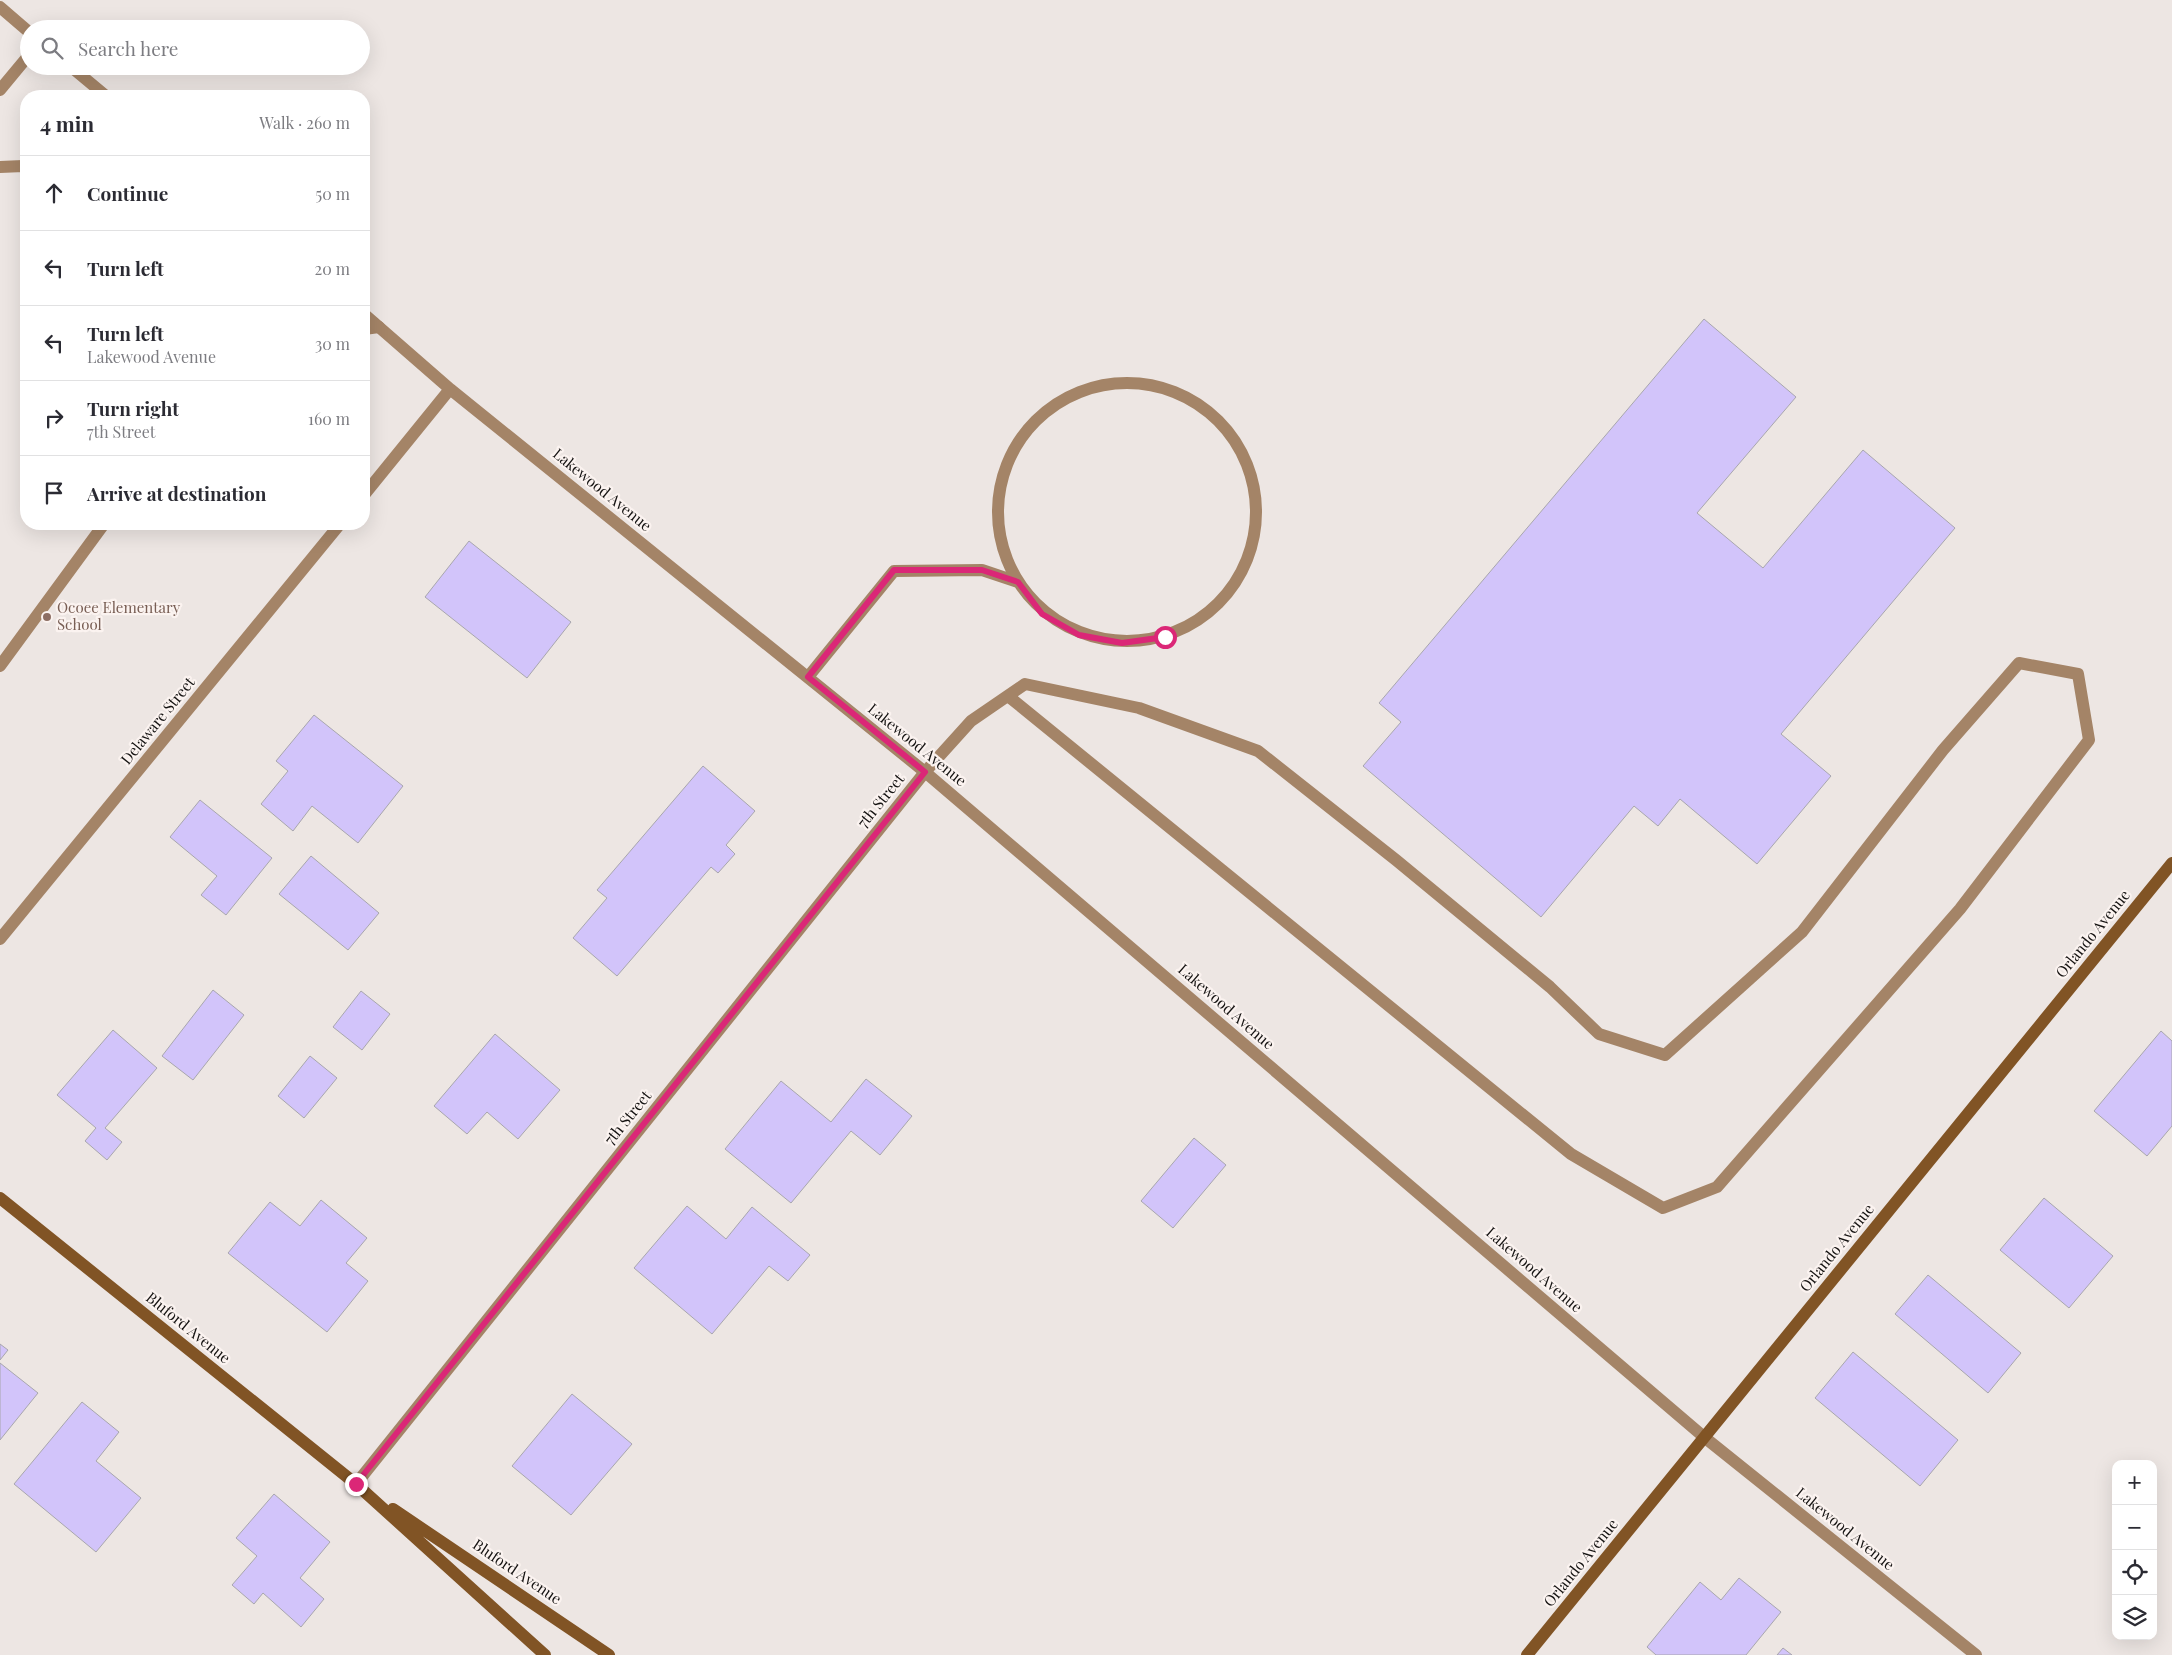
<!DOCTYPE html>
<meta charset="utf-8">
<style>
body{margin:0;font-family:"Playfair Display",serif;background:#f7f7f7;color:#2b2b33}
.controls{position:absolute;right:15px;bottom:15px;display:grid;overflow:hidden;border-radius:10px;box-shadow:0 5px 20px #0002}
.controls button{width:45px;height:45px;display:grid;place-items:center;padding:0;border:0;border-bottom:1px solid #e1e1e2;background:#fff;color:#2b2b33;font:25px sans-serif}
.stop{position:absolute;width:15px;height:15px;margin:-11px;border:4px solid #db2777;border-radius:50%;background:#fff}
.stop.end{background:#db2777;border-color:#fff;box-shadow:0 1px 5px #0008}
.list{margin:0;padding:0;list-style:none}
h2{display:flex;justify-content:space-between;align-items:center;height:65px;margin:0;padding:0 20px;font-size:21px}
h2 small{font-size:16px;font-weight:400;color:#7c7c81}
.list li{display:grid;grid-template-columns:32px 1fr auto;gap:15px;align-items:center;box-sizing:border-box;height:75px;padding:0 20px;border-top:1px solid #e1e1e2}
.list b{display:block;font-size:19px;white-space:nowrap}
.list p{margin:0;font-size:16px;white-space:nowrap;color:#7c7c81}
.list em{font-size:16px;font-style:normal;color:#7c7c81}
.icon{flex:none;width:28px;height:28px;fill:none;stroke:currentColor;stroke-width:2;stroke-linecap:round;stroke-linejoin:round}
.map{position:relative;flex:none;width:2172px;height:1655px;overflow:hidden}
.search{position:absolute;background:#fff;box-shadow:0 5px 20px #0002;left:20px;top:20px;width:350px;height:55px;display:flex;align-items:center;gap:12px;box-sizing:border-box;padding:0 18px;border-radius:28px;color:#7c7c81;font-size:19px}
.panel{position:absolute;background:#fff;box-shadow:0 5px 20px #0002;left:20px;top:90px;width:350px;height:440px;border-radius:20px}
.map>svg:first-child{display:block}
</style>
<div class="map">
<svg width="2172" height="1655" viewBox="0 0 2172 1655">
<rect width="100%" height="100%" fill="#ede6e3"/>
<!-- building -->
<path fill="#d2c4fa" stroke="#a8a6ad" d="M1704 319 1796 397 1697 513 1763 568 1863 450 1955 528 1781 734 1831 776 1757 864 1680 799 1658 826 1634 806 1541 917 1363 766 1401 722 1379 703Z
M469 541 571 622 527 678 425 597Z
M314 715 403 786 358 843 312 806 293 831 261 804 288 771 276 761Z
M703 766 755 811 726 845 735 854 718 873 711 867 617 976 573 938 607 898 597 890Z
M200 800 272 858 226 915 201 895 217 876 170 837Z
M311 856 379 913 348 950 279 894Z
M213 990 244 1015 193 1080 162 1056Z
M361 991 390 1014 362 1050 333 1027Z
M113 1030 157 1068 105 1128 122 1142 107 1160 85 1141 96 1128 57 1095Z
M2161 1031 2172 1041V1126L2147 1156 2094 1111Z
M495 1034 560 1090 518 1139 487 1112 467 1134 434 1106Z
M310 1056 337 1078 304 1118 278 1096Z
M866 1079 912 1116 880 1155 851 1131 791 1203 725 1149 781 1081 831 1122Z
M1194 1138 1226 1165 1173 1228 1141 1201Z
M2044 1198 2113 1256 2069 1308 2000 1250Z
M321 1200 367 1238 346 1263 368 1281 327 1332 228 1253 270 1202 300 1226Z
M687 1206 726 1239 752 1207 810 1255 788 1281 769 1266 712 1334 634 1268Z
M1928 1275 2021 1353 1988 1393 1895 1314Z
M0 1344 8 1350 0 1360Z
M1853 1352 1958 1440 1920 1486 1815 1398Z
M0 1363 38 1393 0 1440Z
M572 1394 632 1444 571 1515 512 1466Z
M82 1402 119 1432 96 1461 141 1498 96 1552 14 1484Z
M274 1494 330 1542 300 1578 324 1599 301 1627 263 1593 254 1604 232 1585 257 1556 236 1538Z
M1739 1578 1781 1612 1746 1655H1656L1647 1647 1700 1582 1721 1600Z
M1783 1648 1792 1655H1777Z"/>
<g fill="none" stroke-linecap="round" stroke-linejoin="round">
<!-- lane -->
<path stroke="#a48467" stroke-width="12" d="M0 90 29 55
M0 167 23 166 26 167
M364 329 379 327
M998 512a129 129 0 1 1 258 0a129 129 0 1 1-258 0Z
M0 666 104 524
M808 677 894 571 982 570 1018 582
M925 772 971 721 1025 684 1139 708 1258 751 1396 860 1550 987 1599 1034 1665 1055 1802 932 1943 750 2019 663 2078 674 2089 740 1960 909 1717 1187 1663 1208 1571 1154 1008 696"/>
<!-- street -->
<path stroke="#a48467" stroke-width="12" d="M0 7 29 32
M70 66 106 96
M364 314 450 389 925 772 1704 1437 1976 1655
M364 495 450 389
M0 939 340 524
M356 1484 925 772"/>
<!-- secondary -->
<path stroke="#815425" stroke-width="12" d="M0 1198 356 1484 545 1655
M393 1509 609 1655
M1527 1655 2172 863"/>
</g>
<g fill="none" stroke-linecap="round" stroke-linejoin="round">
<!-- route -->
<path stroke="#db2777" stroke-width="6" d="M356 1484 925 772 808 677 894 570H982L1018 582 1042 614 1079 635 1122 643 1165 637"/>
</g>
<!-- markers -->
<circle fill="#8d6e63" stroke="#fbf3f0" stroke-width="2" cx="47" cy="617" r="5"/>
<g text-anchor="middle" stroke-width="4.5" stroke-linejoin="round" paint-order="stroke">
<!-- street labels -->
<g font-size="15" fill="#141211" stroke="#fbf3f0">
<text transform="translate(602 490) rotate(39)" y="5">Lakewood Avenue</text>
<text transform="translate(158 721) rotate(-51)" y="5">Delaware Street</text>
<text transform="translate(917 745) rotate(39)" y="5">Lakewood Avenue</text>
<text transform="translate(881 801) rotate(-51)" y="5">7th Street</text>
<text transform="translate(2093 934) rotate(-51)" y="5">Orlando Avenue</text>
<text transform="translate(1226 1007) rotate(41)" y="5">Lakewood Avenue</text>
<text transform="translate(628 1118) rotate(-51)" y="5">7th Street</text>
<text transform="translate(1837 1248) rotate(-51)" y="5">Orlando Avenue</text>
<text transform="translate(1534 1270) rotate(41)" y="5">Lakewood Avenue</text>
<text transform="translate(188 1328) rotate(39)" y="5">Bluford Avenue</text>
<text transform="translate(1845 1529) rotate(39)" y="5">Lakewood Avenue</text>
<text transform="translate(1581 1563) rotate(-51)" y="5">Orlando Avenue</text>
<text transform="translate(517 1572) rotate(34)" y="5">Bluford Avenue</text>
</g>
<!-- education labels -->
<g font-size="15" fill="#785e54" stroke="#fbf3f0" text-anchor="start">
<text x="57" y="613">Ocoee Elementary<tspan x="57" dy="17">School</tspan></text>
</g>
</g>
</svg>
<div class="controls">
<button>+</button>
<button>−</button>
<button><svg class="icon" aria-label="locate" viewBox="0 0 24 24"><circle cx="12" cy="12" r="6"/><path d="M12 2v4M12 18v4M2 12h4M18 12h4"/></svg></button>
<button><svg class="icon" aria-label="layers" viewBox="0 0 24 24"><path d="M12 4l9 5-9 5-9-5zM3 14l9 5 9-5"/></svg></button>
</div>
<div class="stop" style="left:1165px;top:637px"></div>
<div class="stop end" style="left:356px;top:1484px"></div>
<div class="search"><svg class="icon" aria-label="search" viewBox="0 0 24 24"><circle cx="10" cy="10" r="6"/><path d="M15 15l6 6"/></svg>Search here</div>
<section class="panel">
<h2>4 min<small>Walk · 260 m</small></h2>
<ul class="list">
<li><svg class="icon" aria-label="ahead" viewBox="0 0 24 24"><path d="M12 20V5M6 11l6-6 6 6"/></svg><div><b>Continue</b></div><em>50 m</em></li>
<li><svg class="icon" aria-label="left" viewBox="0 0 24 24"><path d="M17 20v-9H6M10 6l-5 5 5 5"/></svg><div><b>Turn left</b></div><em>20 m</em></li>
<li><svg class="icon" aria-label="left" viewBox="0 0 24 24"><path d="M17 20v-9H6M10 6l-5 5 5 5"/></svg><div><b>Turn left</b><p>Lakewood Avenue</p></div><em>30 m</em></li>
<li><svg class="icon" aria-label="right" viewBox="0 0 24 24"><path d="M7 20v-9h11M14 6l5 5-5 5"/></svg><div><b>Turn right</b><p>7th Street</p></div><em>160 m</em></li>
<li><svg class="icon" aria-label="arrive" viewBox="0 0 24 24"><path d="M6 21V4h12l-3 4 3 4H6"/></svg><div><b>Arrive at destination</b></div></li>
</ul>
</section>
</div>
